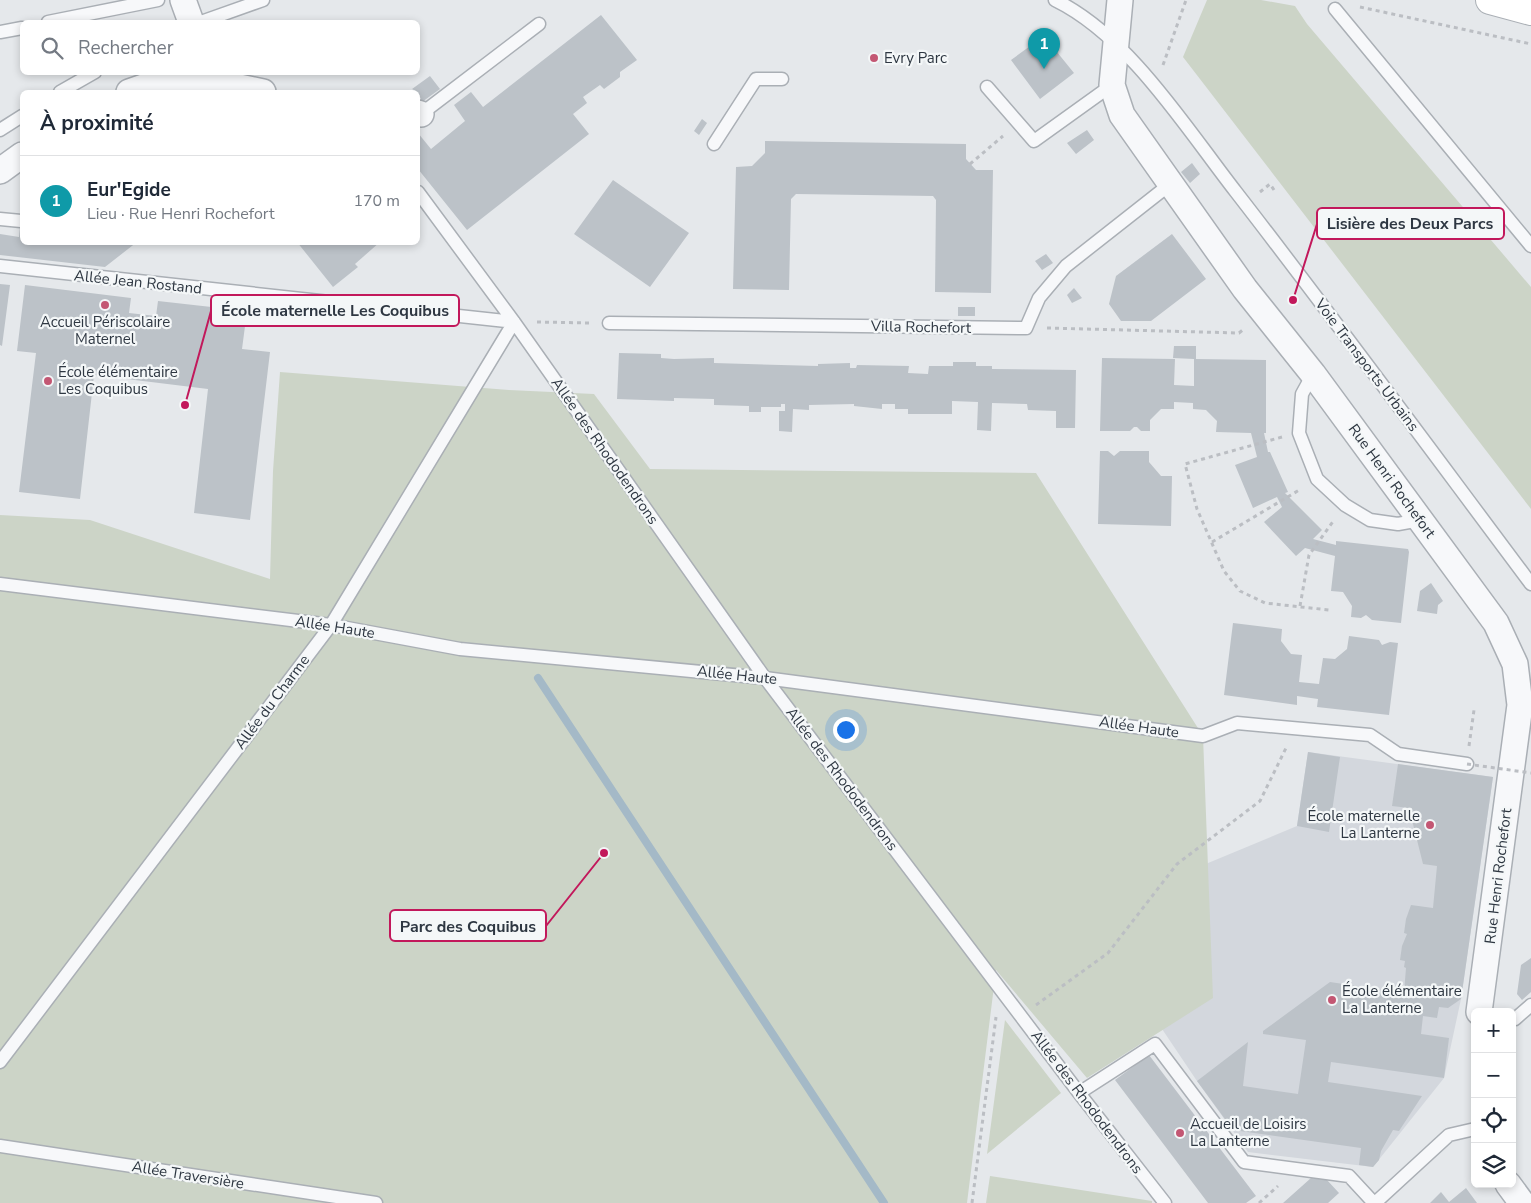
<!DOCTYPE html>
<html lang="fr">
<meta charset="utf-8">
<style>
body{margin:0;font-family:"Nunito Sans",sans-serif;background:#f2f2f3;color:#1f2937}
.controls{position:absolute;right:15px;bottom:15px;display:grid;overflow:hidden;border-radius:8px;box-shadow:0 2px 8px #0003}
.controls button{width:45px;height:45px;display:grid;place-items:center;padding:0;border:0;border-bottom:1px solid #e0e1e3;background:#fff;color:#1f2937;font:25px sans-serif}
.you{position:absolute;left:845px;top:729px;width:18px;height:18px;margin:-12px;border:4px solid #fff;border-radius:50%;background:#1a73e8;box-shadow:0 0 0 8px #1a73e833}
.badge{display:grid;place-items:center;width:32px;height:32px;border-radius:50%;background:#c35773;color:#fff;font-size:16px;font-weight:700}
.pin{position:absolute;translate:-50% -41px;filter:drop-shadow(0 1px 2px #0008)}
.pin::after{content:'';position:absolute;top:26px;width:18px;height:15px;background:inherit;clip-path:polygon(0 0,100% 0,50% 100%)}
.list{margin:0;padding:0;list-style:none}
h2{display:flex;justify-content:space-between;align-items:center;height:65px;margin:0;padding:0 20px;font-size:21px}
h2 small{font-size:16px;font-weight:400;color:#747a83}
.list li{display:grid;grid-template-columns:32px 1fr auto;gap:15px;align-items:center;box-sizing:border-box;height:90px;padding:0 20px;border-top:1px solid #e0e1e3}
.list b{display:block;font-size:19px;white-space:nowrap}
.list p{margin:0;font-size:16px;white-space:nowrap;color:#747a83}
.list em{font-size:16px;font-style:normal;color:#747a83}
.icon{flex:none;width:28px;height:28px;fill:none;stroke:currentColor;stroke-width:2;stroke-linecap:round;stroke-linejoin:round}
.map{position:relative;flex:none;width:1531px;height:1203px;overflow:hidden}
.search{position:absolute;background:#fff;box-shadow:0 2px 8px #0003;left:20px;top:20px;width:400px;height:55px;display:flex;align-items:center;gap:12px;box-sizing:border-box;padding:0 18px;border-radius:8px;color:#747a83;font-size:19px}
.panel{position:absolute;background:#fff;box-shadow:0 2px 8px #0003;left:20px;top:90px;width:400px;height:155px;border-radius:8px}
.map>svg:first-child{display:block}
</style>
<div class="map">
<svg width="1531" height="1203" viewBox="0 0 1531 1203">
<rect width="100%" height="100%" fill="#e5e8eb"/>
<!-- built -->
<path fill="#d3d7dd" d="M1308 752 1493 777 1461 999 1444 1078 1373 1167 1248 1152 1197 1081 1117 962 1184 873 1297 826Z"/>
<!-- green -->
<path fill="#ccd4c7" d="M1207 0H1261L1295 6 1307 24 1531 287V509L1183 57Z
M280 372 509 390 594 394 650 469 1036 473 1203 736 1213 998 1087 1078 996 970 967 1203H0V515L90 520 270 579 273 471Z
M1005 1020 1061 1093 987 1154Z
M990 1176 1152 1201V1203H986Z"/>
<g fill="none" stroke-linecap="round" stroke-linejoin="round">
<!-- stream -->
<path stroke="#a4b9c7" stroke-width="8" d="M538 678 884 1203"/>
</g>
<!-- building -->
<path fill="#bcc2c8" d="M601 15 637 60 620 72V77L604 89 600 85 583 97 587 103 573 114 589 134 467 230 418 169V133L431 149 465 121 454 105 471 92 483 107Z
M1044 36 1074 73 1040 99 1011 60Z
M430 76 440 89 422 102 418 92 412 89Z
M702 119 707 123 699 135 694 131Z
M1087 130 1094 140 1076 154 1067 143Z
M765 141 966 144V159L976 170H993L991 293 935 292 936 200 933 196 796 194 791 199 789 290 733 289 736 167 752 166 765 153Z
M1192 163 1200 174 1190 183 1181 172Z
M613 180 689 233 650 287 574 234Z
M21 217 22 242H137L105 267 0 255V234L19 237Z
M1172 234 1206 279 1151 321H1121L1109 304 1116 276Z
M297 242H380L355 264 358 267 333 287Z
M1046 254 1053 263 1042 270 1035 261Z
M0 284 10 285 2 346 0 345Z
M25 285 131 298 129 313 156 316 158 301 247 311 242 349 270 352 250 520 194 513 208 389 94 375 80 499 19 492 36 353 17 351Z
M1074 288 1082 298 1072 303 1067 295Z
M958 307H975V316H958Z
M1174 346H1196V359L1266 360V433H1264L1268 452H1270L1288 492 1285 493 1322 530 1313 539 1336 545V541L1408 549 1409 552 1401 623 1372 620 1366 615 1361 618 1351 617 1352 606 1343 592 1331 591 1335 556 1305 548 1296 556 1264 522 1282 507 1277 497 1253 508 1235 465 1257 457 1251 433 1216 432 1217 421 1206 410 1193 409V403L1174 402V409H1161L1150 420V431H1141L1137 427H1134L1130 431H1100L1102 358 1175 359 1174 385 1194 386V359L1173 358Z
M619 353 661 354V358L674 359 714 358V363L818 366V364L850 363V368H856L857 365 909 366 908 373 928 374 929 366H953V362H976V366H992V369L1076 370 1075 428H1056V411L1028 410 1027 404 992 403 991 431 977 430 978 402 952 401V414H908V409H895V404H882V409L854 406V404L809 405V410L793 409 792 432 779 431V411H785V404H781V407H761V412H749V406L714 405V399L674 398V401L617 399Z
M1100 451H1108L1114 456 1120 451H1149V462L1161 476H1172L1171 526 1098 524Z
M1431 583 1443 601 1438 605 1437 614 1417 611 1420 591Z
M1233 623 1282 629 1281 641 1291 654 1302 655 1299 682 1319 684 1323 658 1335 659 1347 649 1349 636 1379 640 1382 645 1390 642 1398 643 1389 715 1317 707 1318 699 1297 696V705L1224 695Z
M1308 752 1340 757 1329 832 1297 826Z
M1398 764 1493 777 1461 999 1448 1008 1439 1007 1437 1018 1423 1016 1421 1034 1449 1038 1444 1078 1331 1062 1328 1082 1422 1096 1399 1131 1393 1130 1381 1151 1379 1160 1373 1167 1359 1165 1361 1148 1233 1130 1197 1081 1248 1042 1243 1086 1298 1094 1306 1040 1263 1034V1031L1330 982 1404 993 1406 968 1404 967 1405 961 1400 960 1402 946 1407 934 1404 933 1406 919 1411 905 1433 908 1437 866 1423 864 1409 808 1392 806Z
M1531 958V992L1522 1000 1517 994 1521 965Z
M1149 1055 1256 1196 1246 1203H1208L1115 1080Z
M1311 1178 1327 1180 1339 1193 1328 1203H1283Z
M1466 1188 1477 1203H1430L1441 1192 1449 1202Z"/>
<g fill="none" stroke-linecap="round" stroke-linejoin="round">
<defs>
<path id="service" d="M1055 0C1129 36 1186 128 1236 192 1336 321 1433 453 1531 584
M1335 9 1531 246
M48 22 158 0
M201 22 263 0
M0 32 22 28
M987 87 1034 141 1112 85
M60 92 95 72
M421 114 539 24
M0 130 22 116
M714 144 756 79H782
M418 192 514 322 765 678 1079 1093 1165 1203
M0 219 21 221
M0 266 514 322
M609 323 1026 328 1039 298 1066 266 1169 185
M1313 374 1302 394 1299 433 1317 479 1345 505 1370 520 1398 524 1420 520
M0 584 331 625 460 649 765 678 1203 736 1237 723 1370 735 1398 754 1467 764
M1512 1018 1515 1019 1531 1005
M0 1062 331 625 514 322
M1079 1093 1155 1044 1244 1162 1349 1176 1374 1203
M0 1146 376 1203
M1375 1203 1449 1135 1475 1129"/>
<path id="minor" d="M183 0 191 22
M1120 0 1112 85 1122 115 1245 289 1313 374 1496 623 1515 664 1520 705 1479 1012
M129 92 149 85 206 80 263 92
M418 113 421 114
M0 171 22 155
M1508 1184 1522 1203"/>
<path id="secondary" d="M1490 0 1531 11"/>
</defs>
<!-- service casing -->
<use href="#service" stroke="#aaafb5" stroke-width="15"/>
<!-- minor casing -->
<use href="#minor" stroke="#aaafb5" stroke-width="28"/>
<!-- secondary casing -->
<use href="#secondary" stroke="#aaafb5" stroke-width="30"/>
<!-- path -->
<path stroke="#bbbec3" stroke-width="3" stroke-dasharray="4 4" stroke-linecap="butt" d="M1360 7 1531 44
M1163 65 1186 0
M970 164 1003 136
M1260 192 1270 184 1274 190
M537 322 591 323
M1047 328 1239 333 1244 329
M1282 437 1185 464 1197 509 1224 571 1240 591 1265 603 1329 610
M1212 542 1301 489
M1300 606 1309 555 1334 520
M1469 746 1474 710
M1036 1005 1108 953 1177 864 1260 801 1287 746
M972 1203 996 1017
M1259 1203 1278 1186"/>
<!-- service -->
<use href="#service" stroke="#f7f8fa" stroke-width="12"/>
<!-- minor -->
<use href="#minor" stroke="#f7f8fa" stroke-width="25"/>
<!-- secondary -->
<use href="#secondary" stroke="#fff" stroke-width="28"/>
<!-- path-bridge -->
<path stroke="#bbbec3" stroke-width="3" stroke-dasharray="4 4" stroke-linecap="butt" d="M1467 764 1531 773"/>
</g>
<!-- markers -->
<g fill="#c35773" stroke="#f4f7f8" stroke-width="2">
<circle cx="874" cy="58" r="5"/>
<circle cx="105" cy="305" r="5"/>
<circle cx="48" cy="381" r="5"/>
<circle cx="1430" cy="825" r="5"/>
<circle cx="1332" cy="1000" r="5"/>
<circle cx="1180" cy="1133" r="5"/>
</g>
<g text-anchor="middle" stroke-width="4.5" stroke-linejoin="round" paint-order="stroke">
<!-- poi labels -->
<g font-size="15" fill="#2e3742" stroke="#f4f7f8" text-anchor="start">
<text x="884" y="63">Evry Parc</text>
<text x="105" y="327" text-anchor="middle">Accueil Périscolaire<tspan x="105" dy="17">Maternel</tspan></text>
<text x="58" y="377">École élémentaire<tspan x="58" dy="17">Les Coquibus</tspan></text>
<text x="1420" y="821" text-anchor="end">École maternelle<tspan x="1420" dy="17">La Lanterne</tspan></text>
<text x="1342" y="996">École élémentaire<tspan x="1342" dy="17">La Lanterne</tspan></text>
<text x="1190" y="1129">Accueil de Loisirs<tspan x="1190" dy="17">La Lanterne</tspan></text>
</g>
<!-- street labels -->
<g font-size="15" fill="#2e3742" stroke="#f4f7f8">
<text transform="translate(138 282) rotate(6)" y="5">Allée Jean Rostand</text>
<text transform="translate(921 327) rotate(1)" y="5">Villa Rochefort</text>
<text transform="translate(1367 365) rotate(53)" y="5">Voie Transports Urbains</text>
<text transform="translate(605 451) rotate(55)" y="5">Allée des Rhododendrons</text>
<text transform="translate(1392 481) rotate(54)" y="5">Rue Henri Rochefort</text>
<text transform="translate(335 627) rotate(9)" y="5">Allée Haute</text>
<text transform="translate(737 675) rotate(6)" y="5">Allée Haute</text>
<text transform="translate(272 702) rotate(-53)" y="5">Allée du Charme</text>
<text transform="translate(1139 727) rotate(8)" y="5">Allée Haute</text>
<text transform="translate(842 779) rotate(53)" y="5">Allée des Rhododendrons</text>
<text transform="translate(1498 876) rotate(-83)" y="5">Rue Henri Rochefort</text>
<text transform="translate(1087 1102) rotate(53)" y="5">Allée des Rhododendrons</text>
<text transform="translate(188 1175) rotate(9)" y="5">Allée Traversière</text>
</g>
</g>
<!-- callouts -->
<path fill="none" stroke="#c2185b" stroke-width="2" d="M1293 300L1317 224M185 405L211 311M604 853L546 926"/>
<g fill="#c2185b" stroke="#f4f7f8" stroke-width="2">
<circle cx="1293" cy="300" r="5"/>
<circle cx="185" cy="405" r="5"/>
<circle cx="604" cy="853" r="5"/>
</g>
<g fill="#f4f7f8" stroke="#c2185b" stroke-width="2">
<rect x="1317" y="208" width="187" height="31" rx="5"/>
<rect x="211" y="295" width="248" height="31" rx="5"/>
<rect x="390" y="910" width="156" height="31" rx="5"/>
</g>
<g font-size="16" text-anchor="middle" font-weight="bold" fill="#2e3742">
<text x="1410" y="229">Lisière des Deux Parcs</text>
<text x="335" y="316">École maternelle Les Coquibus</text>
<text x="468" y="932">Parc des Coquibus</text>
</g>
</svg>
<div class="controls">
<button>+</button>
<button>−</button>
<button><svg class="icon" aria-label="locate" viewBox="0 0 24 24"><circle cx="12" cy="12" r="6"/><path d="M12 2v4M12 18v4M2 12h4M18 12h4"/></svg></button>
<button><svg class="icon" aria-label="layers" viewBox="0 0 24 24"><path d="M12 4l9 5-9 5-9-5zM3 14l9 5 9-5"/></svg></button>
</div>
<div class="you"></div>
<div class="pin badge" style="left:1044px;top:69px;background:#0f9aa8">1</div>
<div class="search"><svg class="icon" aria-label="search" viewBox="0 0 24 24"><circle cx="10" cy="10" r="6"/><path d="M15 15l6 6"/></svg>Rechercher</div>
<section class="panel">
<h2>À proximité<small></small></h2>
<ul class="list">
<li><span class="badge" style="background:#0f9aa8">1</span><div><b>Eur'Egide</b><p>Lieu · Rue Henri Rochefort</p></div><em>170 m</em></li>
</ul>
</section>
</div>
